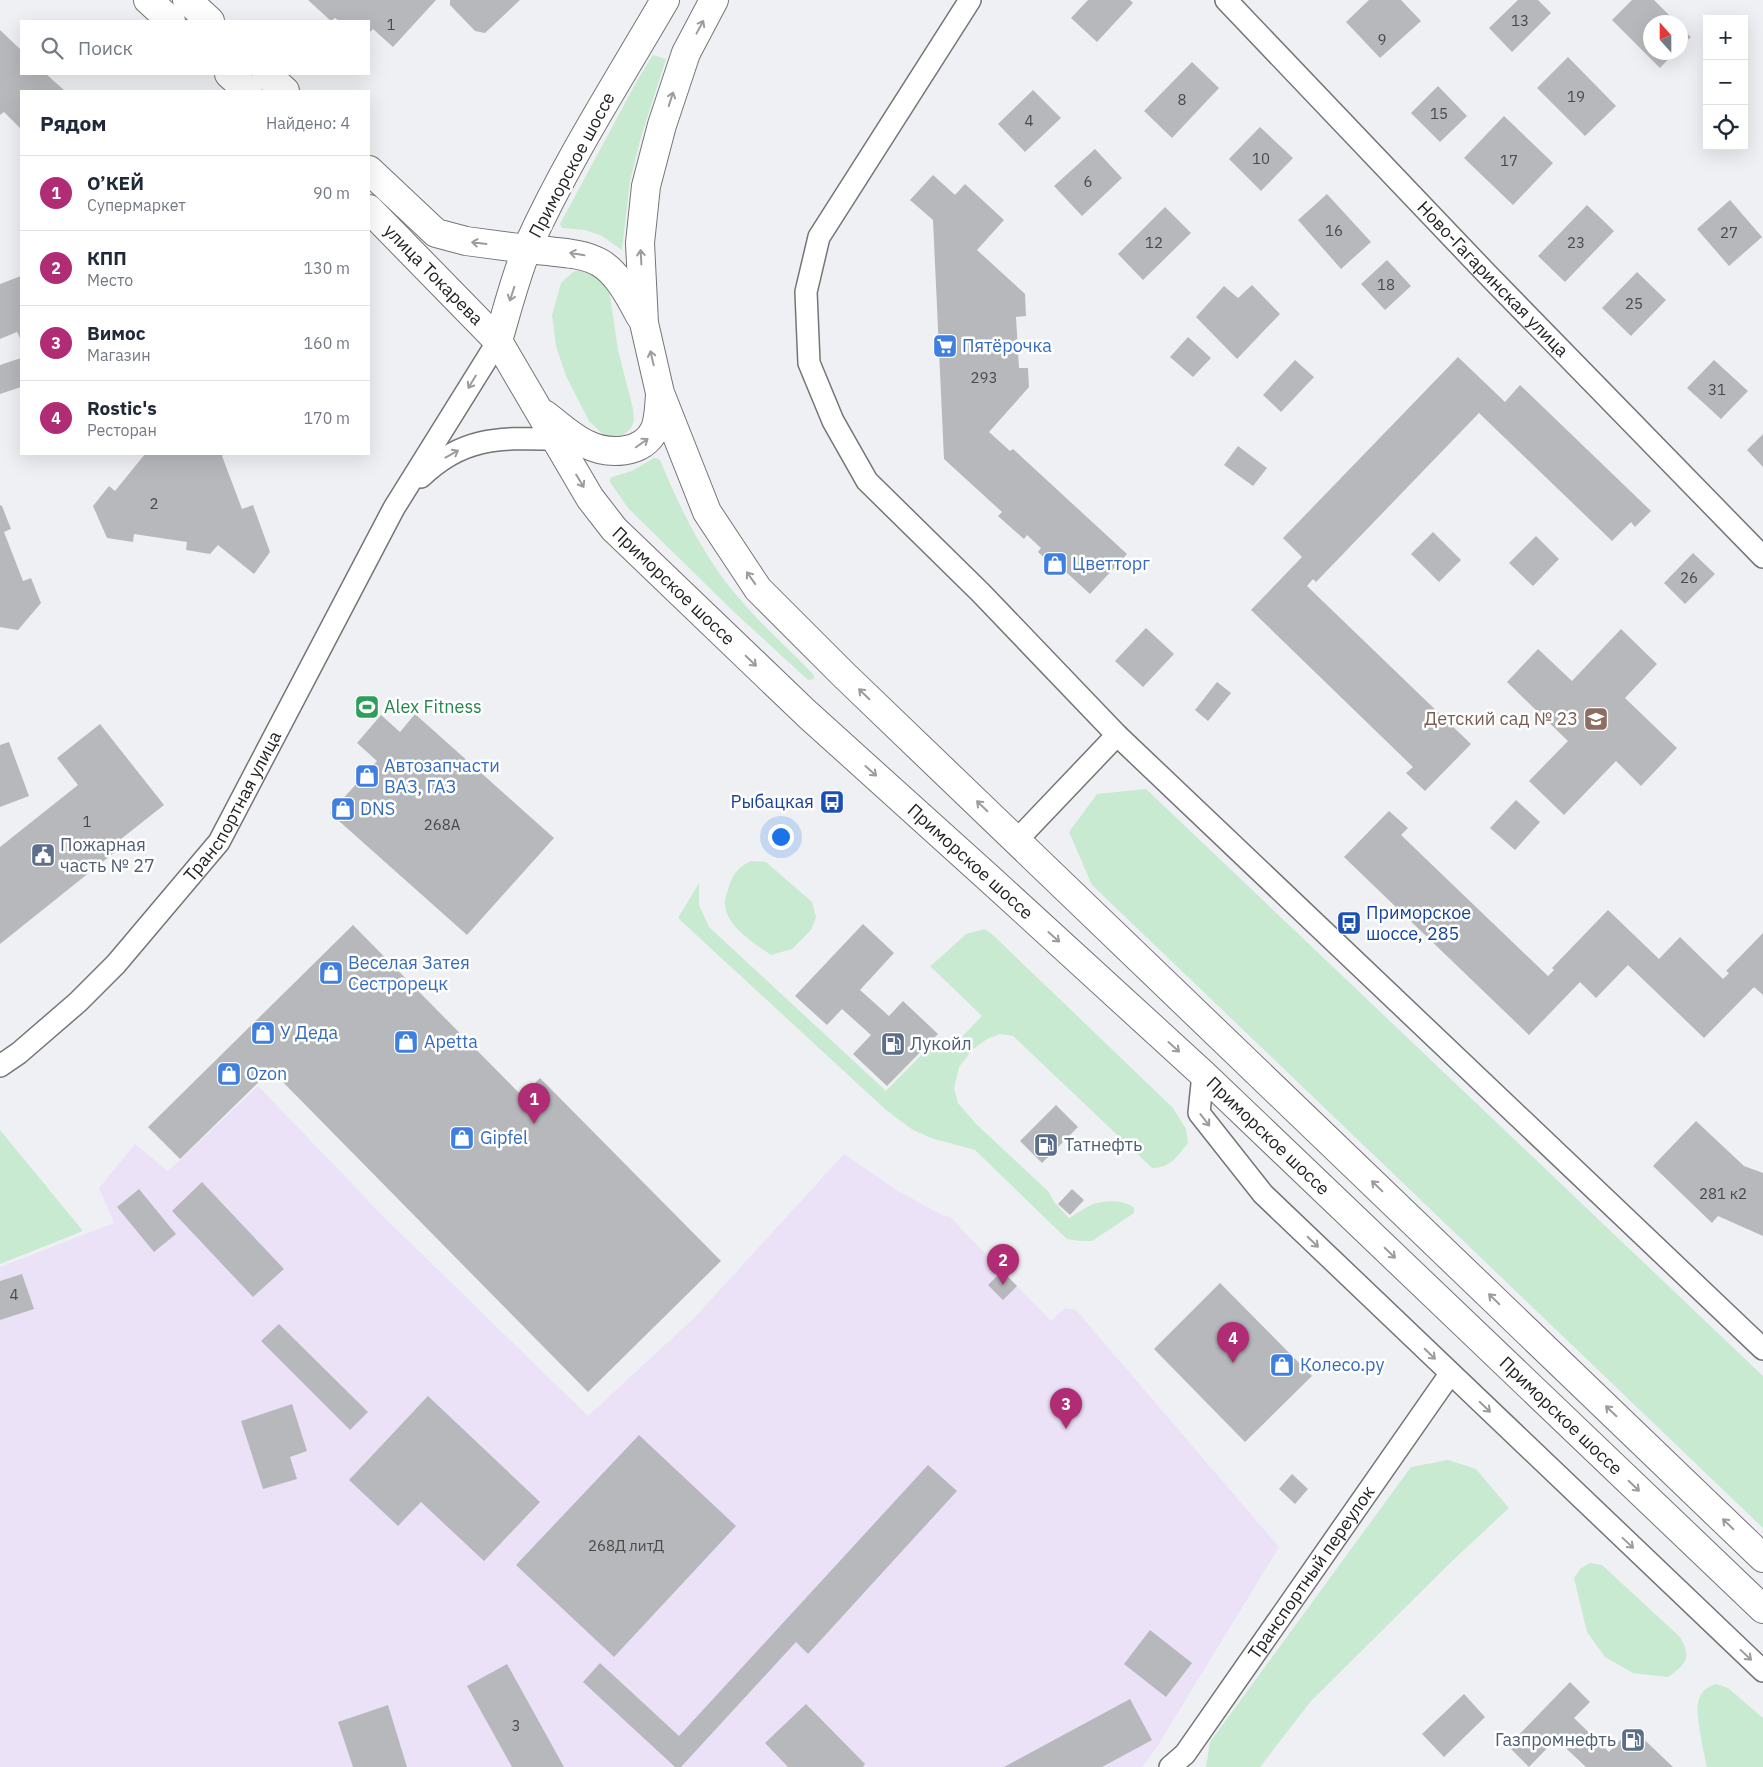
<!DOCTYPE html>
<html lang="ru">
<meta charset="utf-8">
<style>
body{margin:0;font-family:"IBM Plex Sans",sans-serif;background:#f6f6f7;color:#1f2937}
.controls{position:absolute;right:15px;top:15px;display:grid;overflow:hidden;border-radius:0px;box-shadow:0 5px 20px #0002}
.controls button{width:45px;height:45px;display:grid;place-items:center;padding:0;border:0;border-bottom:1px solid #e0e1e3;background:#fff;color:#1f2937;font:25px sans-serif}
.compass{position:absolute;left:1643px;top:15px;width:45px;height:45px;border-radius:50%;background:#fff;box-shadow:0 5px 20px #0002;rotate:339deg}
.you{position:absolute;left:780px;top:836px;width:18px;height:18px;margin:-12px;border:4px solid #fff;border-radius:50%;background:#1a73e8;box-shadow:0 0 0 8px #1a73e833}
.badge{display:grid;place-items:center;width:32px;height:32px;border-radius:50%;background:#b02c75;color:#fff;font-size:16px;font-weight:700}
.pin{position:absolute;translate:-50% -41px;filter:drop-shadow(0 1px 2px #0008)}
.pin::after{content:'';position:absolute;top:26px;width:18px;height:15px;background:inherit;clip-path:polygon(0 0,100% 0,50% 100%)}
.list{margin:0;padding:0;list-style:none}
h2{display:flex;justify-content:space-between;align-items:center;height:65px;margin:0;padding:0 20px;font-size:21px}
h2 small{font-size:16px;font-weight:400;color:#747a83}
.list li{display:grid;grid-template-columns:32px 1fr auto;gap:15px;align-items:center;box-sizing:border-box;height:75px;padding:0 20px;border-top:1px solid #e0e1e3}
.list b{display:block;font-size:19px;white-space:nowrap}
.list p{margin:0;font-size:16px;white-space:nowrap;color:#747a83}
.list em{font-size:16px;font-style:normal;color:#747a83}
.icon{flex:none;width:28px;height:28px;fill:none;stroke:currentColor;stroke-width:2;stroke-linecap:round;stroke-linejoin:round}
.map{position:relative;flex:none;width:1763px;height:1767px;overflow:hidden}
.search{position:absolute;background:#fff;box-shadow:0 5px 20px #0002;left:20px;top:20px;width:350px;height:55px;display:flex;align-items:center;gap:12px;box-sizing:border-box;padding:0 18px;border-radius:0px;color:#747a83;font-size:19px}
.panel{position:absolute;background:#fff;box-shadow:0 5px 20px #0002;left:20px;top:90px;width:350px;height:365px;border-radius:0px}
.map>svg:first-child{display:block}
</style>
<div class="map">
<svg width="1763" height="1767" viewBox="0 0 1763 1767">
<rect width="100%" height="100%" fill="#eff0f3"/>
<!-- industrial -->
<path fill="#ebe2f7" d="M258 1086 384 1217 588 1416 695 1317 844 1154 898 1191 942 1215 950 1217 1051 1321 1065 1308 1076 1310 1279 1547 1155 1750 1142 1767H0V1267L114 1223 99 1188 135 1144 168 1171Z"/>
<!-- green -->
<path fill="#c8ead0" d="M653 55 666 59 641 137 630 181 622 250 602 236 585 230 562 228 560 224 638 79Z
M583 269 596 270 609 289 618 350 633 409 634 421 631 428 621 437 613 438 605 436 589 421 566 376 556 346 552 315 561 283 573 272Z
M654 458H656L660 460C681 511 706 562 744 604 765 628 789 649 811 672L814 676V679L808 680 733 611 628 508 610 482V479L612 477 632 471Z
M1146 789 1763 1376V1528L1092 885 1069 832 1097 794Z
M751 861 766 862 812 902 816 917 811 930 792 949 771 955C754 943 727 927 725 905 724 899 728 892 729 886 733 873 739 867 751 861Z
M699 883V905L709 927 886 1091 940 1036 952 1047 982 1016 930 966 941 957 966 934 985 929 994 936 1173 1108 1186 1129 1188 1143C1177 1156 1171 1168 1152 1168L1013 1036 1000 1034 987 1039 972 1050 959 1067 954 1088 958 1103 976 1124 1049 1192 1054 1202 1069 1218C1077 1214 1085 1207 1094 1204 1105 1200 1125 1200 1134 1208V1213L1092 1241H1080L1067 1239 975 1150 931 1138 913 1130 886 1110 678 918Z
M0 1130 83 1231 0 1264Z
M1448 1460 1476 1469 1509 1508 1451 1562 1311 1701 1260 1767H1206L1210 1742 1411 1467Z
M1590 1563 1602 1565 1680 1637C1692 1658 1686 1664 1668 1677L1633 1673 1605 1657 1587 1632 1574 1578 1581 1568Z
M1716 1684 1728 1688 1763 1718V1767H1707C1704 1752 1694 1711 1699 1699 1702 1690 1708 1687 1716 1684Z"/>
<!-- building -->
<path fill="#b7b8bb" d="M308 0H436L393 47 373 29 369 33V21H339L335 18 331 21Z
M450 0H520L485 33 475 31 450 5Z
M1088 0H1130L1133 3 1097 42 1071 18Z
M1369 0H1401L1421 21 1380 58 1346 22Z
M1518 0H1538L1551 13 1512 52 1489 28Z
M1632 0H1654L1676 22H1650V52H1675L1660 68 1612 20Z
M1680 27 1691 37 1680 47Z
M0 30 21 50V74H46L65 91H21V129L4 112 0 115Z
M1568 57 1616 106 1585 136 1537 88Z
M1192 62 1219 88 1172 138 1144 111Z
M1438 86 1467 116 1440 142 1411 113Z
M1033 90 1061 118 1025 152 998 124Z
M1504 116 1553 163 1513 205 1464 158Z
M1260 127 1293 158 1261 191 1229 159Z
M1095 149 1122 178 1082 216 1054 186Z
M933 175 955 195 965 184 1004 220 977 250 1025 294 1026 316 1016 317 1019 368H1028L1029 387 989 432 1010 451 1013 449 1127 554 1090 594 1066 572 1063 575 1038 552 1041 548 1027 535 1024 539 998 516 1002 512 944 459 933 220 910 200Z
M1327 194 1371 242 1341 269 1298 220Z
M1730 200 1762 237 1729 266 1697 229Z
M1587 205 1614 231 1565 282 1538 256Z
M1165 207 1191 233 1143 280 1118 254Z
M1387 260 1411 286 1385 310 1361 284Z
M1637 272 1666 300 1631 336 1602 308Z
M21 276V338H20L17 332 0 339V284Z
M1252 285 1280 314 1237 359 1196 317 1224 286 1238 298Z
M1188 337 1211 358 1193 377 1170 357Z
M1458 357 1505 402 1520 385 1651 511 1635 527 1631 522 1612 541 1479 413 1316 582 1313 579 1307 586 1471 744 1425 791 1406 773 1413 767 1251 610 1302 557 1283 538Z
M21 358V387L0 394V365Z
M1295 360 1314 377 1281 412 1263 395Z
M1714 360 1748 391 1721 419 1687 388Z
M1763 434V467L1747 450Z
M1238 446 1267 468 1253 486 1224 465Z
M145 454H224L222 456 242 509 253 505 270 552 254 574 218 545 210 554 186 550 187 542 134 534 133 542 107 538 93 506 109 486 115 491Z
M0 505 2 506 11 529 4 532 23 581 31 578 41 603 18 630 0 627Z
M1433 532 1461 560 1439 582 1411 554Z
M1536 536 1559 559 1533 586 1509 563Z
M1693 553 1715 574 1685 604 1664 583Z
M1146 628 1174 654 1143 687 1115 661Z
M1621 629 1657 664 1625 698 1677 748 1641 786 1616 761 1564 815 1529 781 1568 741 1507 682 1538 649 1572 681Z
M1217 682 1231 693 1208 721 1195 710Z
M415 714 554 838 467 935 330 813 377 761 357 743 381 715 400 732Z
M100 724 164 805 121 839 125 844 0 944V847L78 785 57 758Z
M9 742 29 796 0 807V745Z
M1516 800 1540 822 1515 850 1490 828Z
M1389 811 1408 828 1401 835 1548 976 1554 970 1552 968 1608 910 1659 959 1680 937 1723 979 1729 973 1726 971 1763 933V995L1754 987 1704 1038 1628 965 1596 998 1580 982 1529 1035 1344 857Z
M863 924 894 953 860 990 889 1016 903 1001 938 1034 887 1086 853 1054 871 1035 842 1009 827 1025 795 996Z
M353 925 522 1096 540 1078 721 1261 588 1392 271 1070 180 1159 148 1127Z
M1056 1105 1078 1127 1042 1163 1020 1141Z
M1696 1121 1744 1166 1763 1173V1236L1718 1216 1712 1223 1653 1166Z
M202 1182 284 1269 253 1297 172 1211Z
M139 1189 176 1234 154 1252 117 1207Z
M1072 1189 1084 1200 1070 1215 1058 1204Z
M1002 1271 1017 1286 1003 1300 988 1285Z
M22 1274 34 1309 0 1320V1281Z
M1220 1283 1312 1376 1245 1442 1154 1349Z
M279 1324 368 1412 350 1430 261 1341Z
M428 1396 540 1502 484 1561 421 1502 398 1526 349 1480Z
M292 1404 307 1451 290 1457 297 1479 263 1489 241 1421Z
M639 1435 736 1526 614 1657 516 1565Z
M928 1465 957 1491 808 1654 796 1642 681 1767H675L583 1682 600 1663 679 1736Z
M1292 1474 1308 1489 1295 1504 1279 1489Z
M1150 1630 1192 1663 1166 1697 1124 1664Z
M507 1664 564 1767H512L467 1686Z
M1570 1682 1590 1702 1574 1718 1609 1752 1632 1728 1673 1767H1586L1556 1739 1529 1767 1508 1746Z
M1464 1694 1485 1717 1444 1757 1422 1734Z
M1130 1699 1152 1740 1102 1767H1004Z
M806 1704 865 1764 863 1767H788L765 1743Z
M388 1705 407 1767H353L338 1722Z"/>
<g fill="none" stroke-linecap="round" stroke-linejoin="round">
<defs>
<g id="minor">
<path d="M970 0 819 237 806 292 809 363 833 421 867 481 981 593 1117 735 1763 1349"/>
<path id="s1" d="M1226 0 1487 274 1763 557"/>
<path d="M421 477C463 436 500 438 555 439"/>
<path d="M1017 840 1117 735"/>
<path id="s2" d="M0 1066 19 1053 78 1002 116 964 219 842 394 508 498 341"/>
<path d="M1203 1074 1199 1113 1263 1194 1763 1671"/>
<path id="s3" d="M1170 1767 1185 1754 1450 1374"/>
</g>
<g id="secondary">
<path d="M148 0 171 21"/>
<path d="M187 0 210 21"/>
<path d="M229 74 248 91"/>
<path d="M266 74 285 91"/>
<path d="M369 170 436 233 466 241 527 249"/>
<path id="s4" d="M369 209 498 341"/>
</g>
<g id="trunk">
<path id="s5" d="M665 0C618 81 567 160 528 246 516 275 507 310 498 341L590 498 614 529 807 714 992 881 1203 1074 1763 1609"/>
<path d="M714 0 686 53 662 125 646 186 640 243 644 323 660 393 707 512 758 589 844 675 1763 1558"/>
<path d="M527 249C596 256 607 252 640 316"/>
<path d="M544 414C558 424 571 437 586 444 608 455 643 455 655 429 659 419 659 406 660 395"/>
</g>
</defs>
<!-- minor casing -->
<use href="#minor" stroke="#747578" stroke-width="24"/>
<!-- secondary casing -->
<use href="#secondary" stroke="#747578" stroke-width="30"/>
<!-- trunk casing -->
<use href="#trunk" stroke="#747578" stroke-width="30"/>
<!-- minor -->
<use href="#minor" stroke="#fff" stroke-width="21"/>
<!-- secondary -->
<use href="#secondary" stroke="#fff" stroke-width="28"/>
<!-- trunk -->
<use href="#trunk" stroke="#fff" stroke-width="28"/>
</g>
<!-- one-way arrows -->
<defs><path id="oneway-shaft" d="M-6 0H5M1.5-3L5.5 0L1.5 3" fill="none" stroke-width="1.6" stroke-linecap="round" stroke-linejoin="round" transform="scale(1.25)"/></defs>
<g stroke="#9c9c9d">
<use href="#oneway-shaft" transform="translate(700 27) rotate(-62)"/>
<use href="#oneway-shaft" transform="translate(671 99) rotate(-72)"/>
<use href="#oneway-shaft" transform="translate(479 243) rotate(-173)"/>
<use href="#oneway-shaft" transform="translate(577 254) rotate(-170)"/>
<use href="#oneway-shaft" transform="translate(641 257) rotate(-93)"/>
<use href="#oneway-shaft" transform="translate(512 294) rotate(108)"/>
<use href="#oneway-shaft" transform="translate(652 358) rotate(-103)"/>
<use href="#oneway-shaft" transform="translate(472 382) rotate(121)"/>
<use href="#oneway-shaft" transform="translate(642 443) rotate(-35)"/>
<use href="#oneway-shaft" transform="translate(452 454) rotate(-29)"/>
<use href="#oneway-shaft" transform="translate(580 481) rotate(59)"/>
<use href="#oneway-shaft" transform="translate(751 578) rotate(-125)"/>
<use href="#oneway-shaft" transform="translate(751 661) rotate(44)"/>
<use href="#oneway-shaft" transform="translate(864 694) rotate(-136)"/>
<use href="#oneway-shaft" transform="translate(871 771) rotate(42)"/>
<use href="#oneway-shaft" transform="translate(982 806) rotate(-136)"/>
<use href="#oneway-shaft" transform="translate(1054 937) rotate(42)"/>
<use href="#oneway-shaft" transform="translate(1174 1047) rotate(42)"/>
<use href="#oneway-shaft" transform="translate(1205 1120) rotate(52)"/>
<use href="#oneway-shaft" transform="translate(1377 1186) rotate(-136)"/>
<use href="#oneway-shaft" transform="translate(1313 1242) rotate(44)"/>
<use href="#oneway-shaft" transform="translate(1390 1253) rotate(44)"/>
<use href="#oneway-shaft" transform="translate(1494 1299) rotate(-136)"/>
<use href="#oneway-shaft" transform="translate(1430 1354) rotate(44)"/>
<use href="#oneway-shaft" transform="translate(1485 1407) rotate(44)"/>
<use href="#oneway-shaft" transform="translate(1611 1411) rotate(-136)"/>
<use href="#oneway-shaft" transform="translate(1634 1486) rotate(44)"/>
<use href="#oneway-shaft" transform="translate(1728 1524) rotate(-136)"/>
<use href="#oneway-shaft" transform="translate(1628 1543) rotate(43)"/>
<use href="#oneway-shaft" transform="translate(1746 1655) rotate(43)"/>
</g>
<!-- icons -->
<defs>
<symbol id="supermarket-square" viewBox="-11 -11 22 22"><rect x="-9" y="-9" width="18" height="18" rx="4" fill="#3f7fe0" stroke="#fff"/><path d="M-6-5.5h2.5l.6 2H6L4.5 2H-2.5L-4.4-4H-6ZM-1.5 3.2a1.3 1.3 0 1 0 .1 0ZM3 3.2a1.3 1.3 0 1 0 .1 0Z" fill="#fff"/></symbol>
<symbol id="shop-square" viewBox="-11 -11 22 22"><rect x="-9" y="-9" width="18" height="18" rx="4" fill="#3f7fe0" stroke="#fff"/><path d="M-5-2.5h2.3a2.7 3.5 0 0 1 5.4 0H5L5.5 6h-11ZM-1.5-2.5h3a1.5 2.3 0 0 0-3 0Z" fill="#fff"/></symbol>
<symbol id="stadium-square" viewBox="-11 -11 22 22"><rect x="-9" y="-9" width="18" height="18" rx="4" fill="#2e9e5b" stroke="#fff"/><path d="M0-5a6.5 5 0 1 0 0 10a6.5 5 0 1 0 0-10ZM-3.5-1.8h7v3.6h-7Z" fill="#fff"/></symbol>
<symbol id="school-square" viewBox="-11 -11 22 22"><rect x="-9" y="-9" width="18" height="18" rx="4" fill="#8d6e63" stroke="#fff"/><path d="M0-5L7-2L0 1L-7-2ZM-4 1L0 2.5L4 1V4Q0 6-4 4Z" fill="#fff"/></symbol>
<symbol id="bus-square" viewBox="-11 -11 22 22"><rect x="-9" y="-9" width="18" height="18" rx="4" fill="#1a4fb4" stroke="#fff"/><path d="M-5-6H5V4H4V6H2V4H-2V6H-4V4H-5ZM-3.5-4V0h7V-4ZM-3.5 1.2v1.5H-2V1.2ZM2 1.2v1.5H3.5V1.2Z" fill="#fff"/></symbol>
<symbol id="civic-square" viewBox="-11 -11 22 22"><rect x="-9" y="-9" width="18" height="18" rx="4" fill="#5c6f8a" stroke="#fff"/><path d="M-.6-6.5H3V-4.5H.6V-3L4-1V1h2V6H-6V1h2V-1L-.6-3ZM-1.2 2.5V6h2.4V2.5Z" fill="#fff"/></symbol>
<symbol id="fuel-square" viewBox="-11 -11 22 22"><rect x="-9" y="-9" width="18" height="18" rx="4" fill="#5c6f8a" stroke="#fff"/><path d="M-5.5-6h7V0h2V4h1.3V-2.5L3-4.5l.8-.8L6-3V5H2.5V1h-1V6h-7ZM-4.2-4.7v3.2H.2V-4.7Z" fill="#fff"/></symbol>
</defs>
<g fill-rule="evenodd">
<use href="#supermarket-square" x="931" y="332" width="28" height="28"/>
<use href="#shop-square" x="1041" y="550" width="28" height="28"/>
<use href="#stadium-square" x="353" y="693" width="28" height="28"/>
<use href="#school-square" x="1582" y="705" width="28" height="28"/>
<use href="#shop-square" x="353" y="762" width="28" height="28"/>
<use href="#bus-square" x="818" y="788" width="28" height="28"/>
<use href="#shop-square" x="329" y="795" width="28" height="28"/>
<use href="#civic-square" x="29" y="841" width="28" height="28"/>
<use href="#bus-square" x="1335" y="909" width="28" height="28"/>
<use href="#shop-square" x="317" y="959" width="28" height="28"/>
<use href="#shop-square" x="249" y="1019" width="28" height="28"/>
<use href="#shop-square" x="392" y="1028" width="28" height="28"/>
<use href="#fuel-square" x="879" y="1030" width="28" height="28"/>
<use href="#shop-square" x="215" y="1060" width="28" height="28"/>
<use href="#shop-square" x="448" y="1124" width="28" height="28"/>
<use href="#fuel-square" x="1032" y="1131" width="28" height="28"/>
<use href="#shop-square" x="1268" y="1351" width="28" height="28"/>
<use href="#fuel-square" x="1619" y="1726" width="28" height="28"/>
</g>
<g text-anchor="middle" stroke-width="5" stroke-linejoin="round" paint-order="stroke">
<!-- number labels -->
<g font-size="15" fill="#49494a">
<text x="1520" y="26">13</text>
<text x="391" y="30">1</text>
<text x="1382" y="45">9</text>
<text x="1576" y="102">19</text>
<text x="1182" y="105">8</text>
<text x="1439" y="119">15</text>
<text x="1029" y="126">4</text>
<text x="1261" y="164">10</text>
<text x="1509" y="166">17</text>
<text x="1088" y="187">6</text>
<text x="1334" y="236">16</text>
<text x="1729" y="238">27</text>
<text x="1154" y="248">12</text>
<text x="1576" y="248">23</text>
<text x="1386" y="290">18</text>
<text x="1634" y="309">25</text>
<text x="984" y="383">293</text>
<text x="1717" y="395">31</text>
<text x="154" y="509">2</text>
<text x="1689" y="583">26</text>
<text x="87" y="827">1</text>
<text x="442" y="830">268А</text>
<text x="1723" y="1199">281 к2</text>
<text x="14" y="1300">4</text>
<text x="626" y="1551">268Д литД</text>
<text x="516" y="1731">3</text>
</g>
<!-- street labels -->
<g font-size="18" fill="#242425" stroke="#fff">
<text transform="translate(572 165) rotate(-62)" y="6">Приморское шоссе</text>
<text dy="6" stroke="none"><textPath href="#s4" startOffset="92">улица Токарева</textPath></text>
<text dy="6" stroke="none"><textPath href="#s1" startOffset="386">Ново-Гагаринская улица</textPath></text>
<text dy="6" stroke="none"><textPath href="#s5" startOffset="685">Приморское шоссе</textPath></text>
<text dy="6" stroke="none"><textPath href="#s2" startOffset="352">Транспортная улица</textPath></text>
<text dy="6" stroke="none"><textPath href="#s5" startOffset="1090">Приморское шоссе</textPath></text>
<text dy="6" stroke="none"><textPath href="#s5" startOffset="1495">Приморское шоссе</textPath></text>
<text dy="6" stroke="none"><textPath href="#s5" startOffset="1900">Приморское шоссе</textPath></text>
<text dy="6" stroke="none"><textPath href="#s3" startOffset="241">Транспортный переулок</textPath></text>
</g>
<!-- shop labels -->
<g font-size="18" fill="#366cbe" stroke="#fff" text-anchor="start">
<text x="962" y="352">Пятёрочка</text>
<text x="1072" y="570">Цветторг</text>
<text x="384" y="772">Автозапчасти<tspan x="384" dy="21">ВАЗ, ГАЗ</tspan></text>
<text x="360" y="815">DNS</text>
<text x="348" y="969">Веселая Затея<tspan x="348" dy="21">Сестрорецк</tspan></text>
<text x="280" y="1039">У Деда</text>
<text x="424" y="1048">Apetta</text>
<text x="246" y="1080">Ozon</text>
<text x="480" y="1144">Gipfel</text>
<text x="1300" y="1371">Колесо.ру</text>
</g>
<!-- leisure labels -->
<g font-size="18" fill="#27864d" stroke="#fff" text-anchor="start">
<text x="384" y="713">Alex Fitness</text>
</g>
<!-- education labels -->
<g font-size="18" fill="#785e54" stroke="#fff" text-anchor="end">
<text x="1578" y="725">Детский сад № 23</text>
</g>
<!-- transit labels -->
<g font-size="18" fill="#164399" stroke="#fff" text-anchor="end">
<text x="814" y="808">Рыбацкая</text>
<text x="1366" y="919" text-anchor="start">Приморское<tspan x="1366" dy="21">шоссе, 285</tspan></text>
</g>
<!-- service labels -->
<g font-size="18" fill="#4e5e75" stroke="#fff" text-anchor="start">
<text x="60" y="851">Пожарная<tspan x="60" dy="21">часть № 27</tspan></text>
<text x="910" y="1050">Лукойл</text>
<text x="1064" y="1151">Татнефть</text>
<text x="1616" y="1746" text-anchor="end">Газпромнефть</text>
</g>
</g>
</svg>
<div class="controls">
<button>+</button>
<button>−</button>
<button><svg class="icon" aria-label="locate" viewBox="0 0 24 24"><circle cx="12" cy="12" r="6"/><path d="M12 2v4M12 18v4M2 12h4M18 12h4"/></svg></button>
</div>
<svg class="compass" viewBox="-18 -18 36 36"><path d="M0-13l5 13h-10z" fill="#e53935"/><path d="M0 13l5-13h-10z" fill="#747a83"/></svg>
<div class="you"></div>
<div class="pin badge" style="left:534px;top:1124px">1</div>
<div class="pin badge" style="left:1003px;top:1285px">2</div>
<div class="pin badge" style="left:1066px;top:1429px">3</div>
<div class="pin badge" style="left:1233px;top:1363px">4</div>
<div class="search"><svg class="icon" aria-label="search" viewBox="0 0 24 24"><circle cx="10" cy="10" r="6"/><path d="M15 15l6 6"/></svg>Поиск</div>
<section class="panel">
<h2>Рядом<small>Найдено: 4</small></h2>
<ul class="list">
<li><span class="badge">1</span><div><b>О’КЕЙ</b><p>Супермаркет</p></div><em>90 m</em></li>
<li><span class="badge">2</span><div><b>КПП</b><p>Место</p></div><em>130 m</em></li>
<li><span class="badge">3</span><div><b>Вимос</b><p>Магазин</p></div><em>160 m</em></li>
<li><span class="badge">4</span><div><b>Rostic's</b><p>Ресторан</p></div><em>170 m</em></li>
</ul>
</section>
</div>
